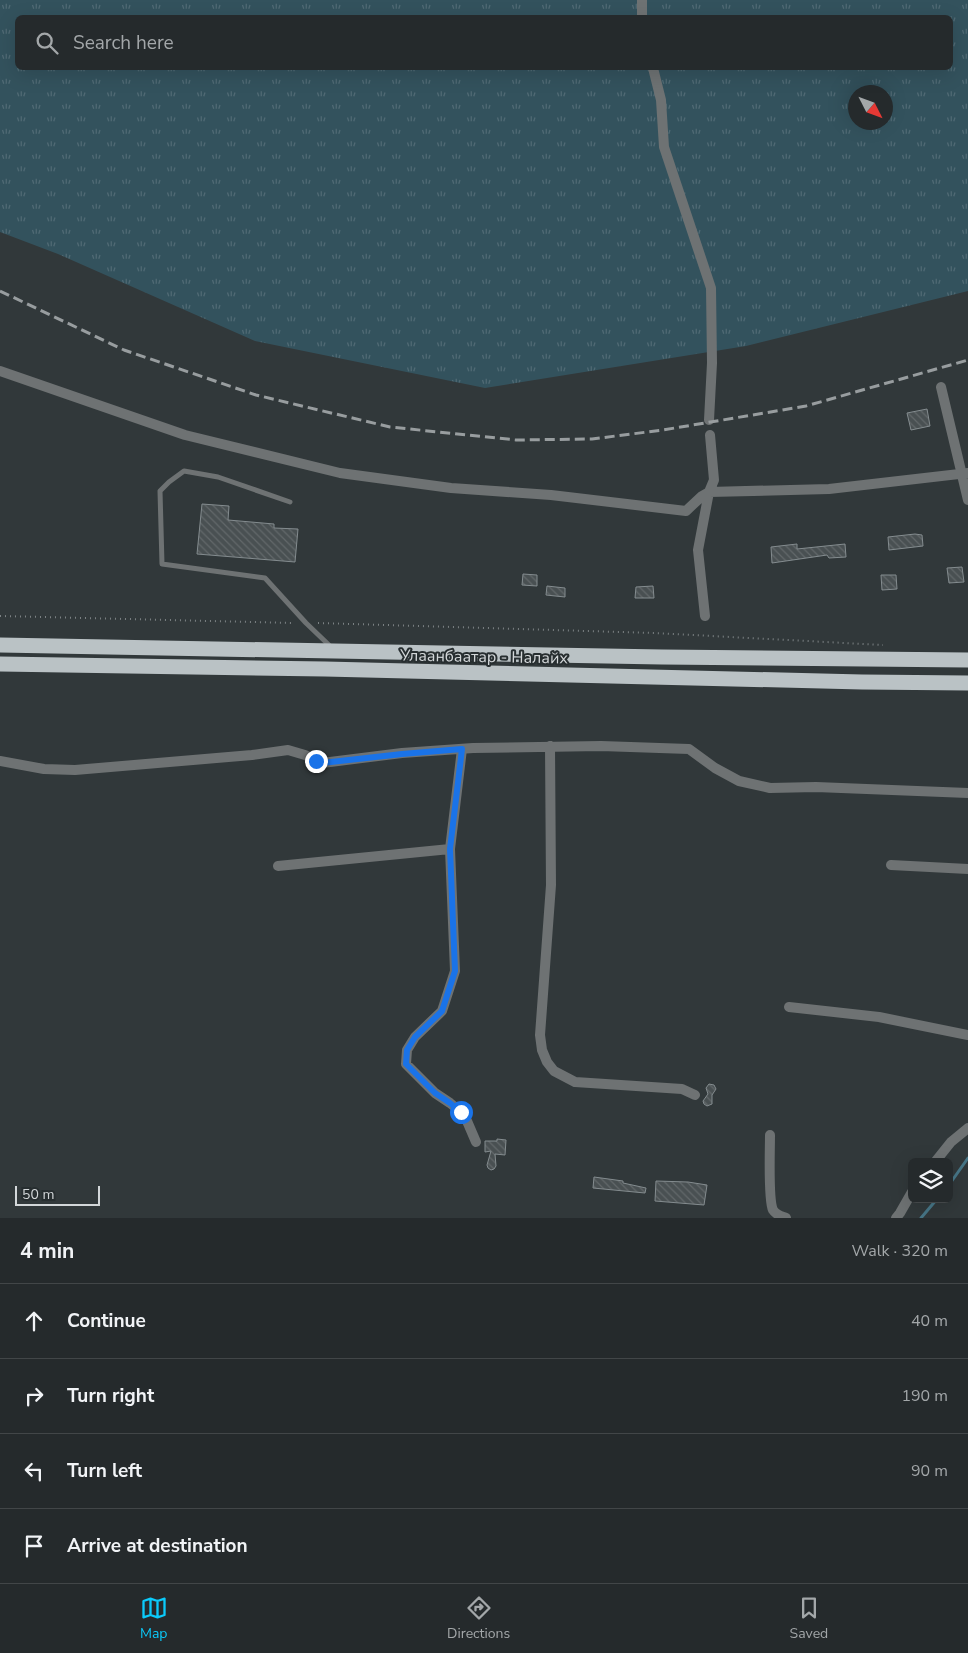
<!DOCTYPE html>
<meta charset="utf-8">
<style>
body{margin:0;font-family:"Nunito Sans",sans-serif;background:#313638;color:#f1f3f6}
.controls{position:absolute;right:15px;bottom:15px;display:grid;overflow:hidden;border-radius:8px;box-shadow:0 5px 20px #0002}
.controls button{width:45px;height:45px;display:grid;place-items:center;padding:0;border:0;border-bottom:1px solid #424648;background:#252a2c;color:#f1f3f6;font:25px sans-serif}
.compass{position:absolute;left:848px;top:85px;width:45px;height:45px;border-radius:50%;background:#252a2c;box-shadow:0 5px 20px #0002;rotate:132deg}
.scale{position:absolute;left:15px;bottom:12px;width:85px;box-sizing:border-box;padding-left:5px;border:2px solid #d3d7d9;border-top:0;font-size:14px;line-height:18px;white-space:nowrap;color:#d3d7d9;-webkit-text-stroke:4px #272e30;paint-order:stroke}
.stop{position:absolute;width:15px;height:15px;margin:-11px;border:4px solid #1a73e8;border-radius:50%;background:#fff}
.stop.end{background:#1a73e8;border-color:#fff;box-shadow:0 1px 5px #0008}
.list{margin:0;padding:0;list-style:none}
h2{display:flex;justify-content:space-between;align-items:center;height:65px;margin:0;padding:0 20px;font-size:21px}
h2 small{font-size:16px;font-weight:400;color:#a3a7a9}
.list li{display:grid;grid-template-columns:32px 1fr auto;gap:15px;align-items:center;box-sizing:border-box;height:75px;padding:0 20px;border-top:1px solid #424648}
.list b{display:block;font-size:19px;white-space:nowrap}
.list em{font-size:16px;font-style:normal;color:#a3a7a9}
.icon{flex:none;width:28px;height:28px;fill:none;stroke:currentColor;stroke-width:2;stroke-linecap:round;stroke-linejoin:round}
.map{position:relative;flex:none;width:968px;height:1218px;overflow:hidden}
.search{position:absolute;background:#252a2c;box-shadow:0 5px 20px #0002;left:15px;right:15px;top:15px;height:55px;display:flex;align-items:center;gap:12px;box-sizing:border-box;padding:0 18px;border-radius:8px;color:#a3a7a9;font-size:19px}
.sheet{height:365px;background:#252a2c}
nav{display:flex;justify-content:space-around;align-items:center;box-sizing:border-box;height:70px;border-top:1px solid #424648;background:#252a2c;font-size:14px;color:#a3a7a9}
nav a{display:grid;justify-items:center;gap:2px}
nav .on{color:#0bcafa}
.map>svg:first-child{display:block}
</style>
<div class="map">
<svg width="968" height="1218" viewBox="0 0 968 1218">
<defs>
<pattern id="park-tufts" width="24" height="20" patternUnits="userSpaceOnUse" patternTransform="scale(1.25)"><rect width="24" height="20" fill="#33525d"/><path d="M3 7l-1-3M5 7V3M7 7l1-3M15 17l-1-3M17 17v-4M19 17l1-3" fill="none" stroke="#506a74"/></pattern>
<pattern id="building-back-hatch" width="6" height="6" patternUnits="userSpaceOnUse" patternTransform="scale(1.25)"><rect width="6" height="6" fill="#495052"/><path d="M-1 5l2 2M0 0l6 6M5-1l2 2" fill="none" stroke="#62686a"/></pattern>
</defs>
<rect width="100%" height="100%" fill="#31383a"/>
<!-- park -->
<path fill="url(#park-tufts)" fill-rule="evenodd" d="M0 0H968V291L746 346 485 388 255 341 58 254 0 232ZM18 18H950V68H18ZM856 92H886V122H856Z"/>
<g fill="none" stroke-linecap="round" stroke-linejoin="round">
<!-- stream -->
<path stroke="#477687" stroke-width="3" d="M949 1185 968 1158
M921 1218 937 1199"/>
</g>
<!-- building -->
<path fill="url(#building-back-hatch)" stroke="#848c8f" d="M927 409 930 426 911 430 907 413Z
M202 504 229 506 228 520 274 524V528L298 529 295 562 197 554Z
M915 534 922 535 923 546 889 550 888 537Z
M797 544V549L845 544 846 557 829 558 827 555 772 563 771 547Z
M962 567 964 582 949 583 947 568Z
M523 574 537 575V586L522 585Z
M881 575H896L897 589 882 590Z
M547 586 565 588V597L546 595Z
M653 586 654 598H635L636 587Z
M709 1084 714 1085 716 1089 712 1095V1104L707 1106 704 1104 703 1101 708 1094 706 1088Z
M497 1139 506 1140 505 1155 495 1154 496 1166 494 1169 491 1170 488 1168 487 1165 491 1151 485 1152V1141H497Z
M594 1177 623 1181V1183L646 1188 645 1193 593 1188Z
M656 1181 688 1182 707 1185 704 1205 655 1201Z"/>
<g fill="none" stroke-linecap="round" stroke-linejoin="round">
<!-- path -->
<path stroke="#7c8284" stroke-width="2" stroke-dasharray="1 4" stroke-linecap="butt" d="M0 616 294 623
M318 623 654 633 883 645"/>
<!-- lane -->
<path stroke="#6e7273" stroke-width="5" d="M290 502 218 477 184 471 169 482 160 491 162 564 265 578 306 623 331 647"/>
<!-- street -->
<path stroke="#6e7273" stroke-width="10" d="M642 18V0
M653 68 661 100 664 147 711 288 712 363 709 420
M0 371 185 435 340 473 451 488 551 495 686 511 702 496 709 492 829 489 968 473
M941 387 968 500
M705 616 698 550 709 492 714 480 710 435
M550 746 551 885 540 1035 542 1050 547 1062 554 1071 575 1082 682 1089 695 1095
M462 749 450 849 455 971 442 1011 415 1037 407 1050 406 1064 435 1093 450 1103 461 1112 467 1121 476 1142
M0 761 44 769 75 770 252 755 288 750 305 755 322 763 402 753 473 748 601 746 689 749 715 768 739 781 770 788 816 787 968 793
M891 865 968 869
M278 866 450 849
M789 1007 879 1017 968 1035
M770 1135C770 1149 768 1200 773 1210 776 1215 781 1216 786 1218
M935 1162 951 1142 968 1128
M896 1218 900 1213 912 1192"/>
<!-- highway -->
<path stroke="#bac2c5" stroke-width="15" d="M0 645 662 657 968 660
M0 664 325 669 862 682 968 683"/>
<!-- rail -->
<path stroke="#989d9f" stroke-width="3" stroke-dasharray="10 5" stroke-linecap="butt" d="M0 291 124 350 256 395 390 427 516 440 592 439 663 430 806 406 968 360"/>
</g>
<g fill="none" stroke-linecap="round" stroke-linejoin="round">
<!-- route -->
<path stroke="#1a73e8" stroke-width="6" d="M316 761 322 763 402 754 462 749 450 849 455 971 442 1011 415 1037 407 1050 406 1064 435 1093 450 1103 461 1112"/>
</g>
<g text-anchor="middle" stroke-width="4" stroke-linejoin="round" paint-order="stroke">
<!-- street labels -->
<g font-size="16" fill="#d3d7d9" stroke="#272e30">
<text transform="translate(484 656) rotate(1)" y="6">Улаанбаатар - Налайх</text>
</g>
</g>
</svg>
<div class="controls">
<button><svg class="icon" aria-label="layers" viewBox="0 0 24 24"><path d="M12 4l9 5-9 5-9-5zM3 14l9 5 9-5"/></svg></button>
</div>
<svg class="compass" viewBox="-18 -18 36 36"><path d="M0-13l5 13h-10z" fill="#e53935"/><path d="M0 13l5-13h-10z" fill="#a3a7a9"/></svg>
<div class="scale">50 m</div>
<div class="stop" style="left:461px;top:1112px"></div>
<div class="stop end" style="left:316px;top:761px"></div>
<div class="search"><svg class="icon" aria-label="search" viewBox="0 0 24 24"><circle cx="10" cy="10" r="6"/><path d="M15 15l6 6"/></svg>Search here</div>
</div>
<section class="sheet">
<h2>4 min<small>Walk · 320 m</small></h2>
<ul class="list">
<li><svg class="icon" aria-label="ahead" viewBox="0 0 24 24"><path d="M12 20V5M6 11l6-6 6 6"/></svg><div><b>Continue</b></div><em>40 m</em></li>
<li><svg class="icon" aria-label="right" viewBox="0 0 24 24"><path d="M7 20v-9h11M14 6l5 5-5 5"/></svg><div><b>Turn right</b></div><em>190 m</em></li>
<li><svg class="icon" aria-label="left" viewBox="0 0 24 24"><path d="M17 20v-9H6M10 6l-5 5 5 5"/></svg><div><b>Turn left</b></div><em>90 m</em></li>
<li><svg class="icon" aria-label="arrive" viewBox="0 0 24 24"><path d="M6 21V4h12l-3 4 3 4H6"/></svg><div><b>Arrive at destination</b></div></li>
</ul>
</section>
<nav>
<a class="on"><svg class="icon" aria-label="map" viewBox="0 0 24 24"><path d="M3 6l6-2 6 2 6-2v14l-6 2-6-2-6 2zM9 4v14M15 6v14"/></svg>Map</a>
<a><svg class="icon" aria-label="directions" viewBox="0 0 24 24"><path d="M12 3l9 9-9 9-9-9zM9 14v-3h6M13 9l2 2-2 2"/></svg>Directions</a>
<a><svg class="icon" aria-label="saved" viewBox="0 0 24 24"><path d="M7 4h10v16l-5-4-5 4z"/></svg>Saved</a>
</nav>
